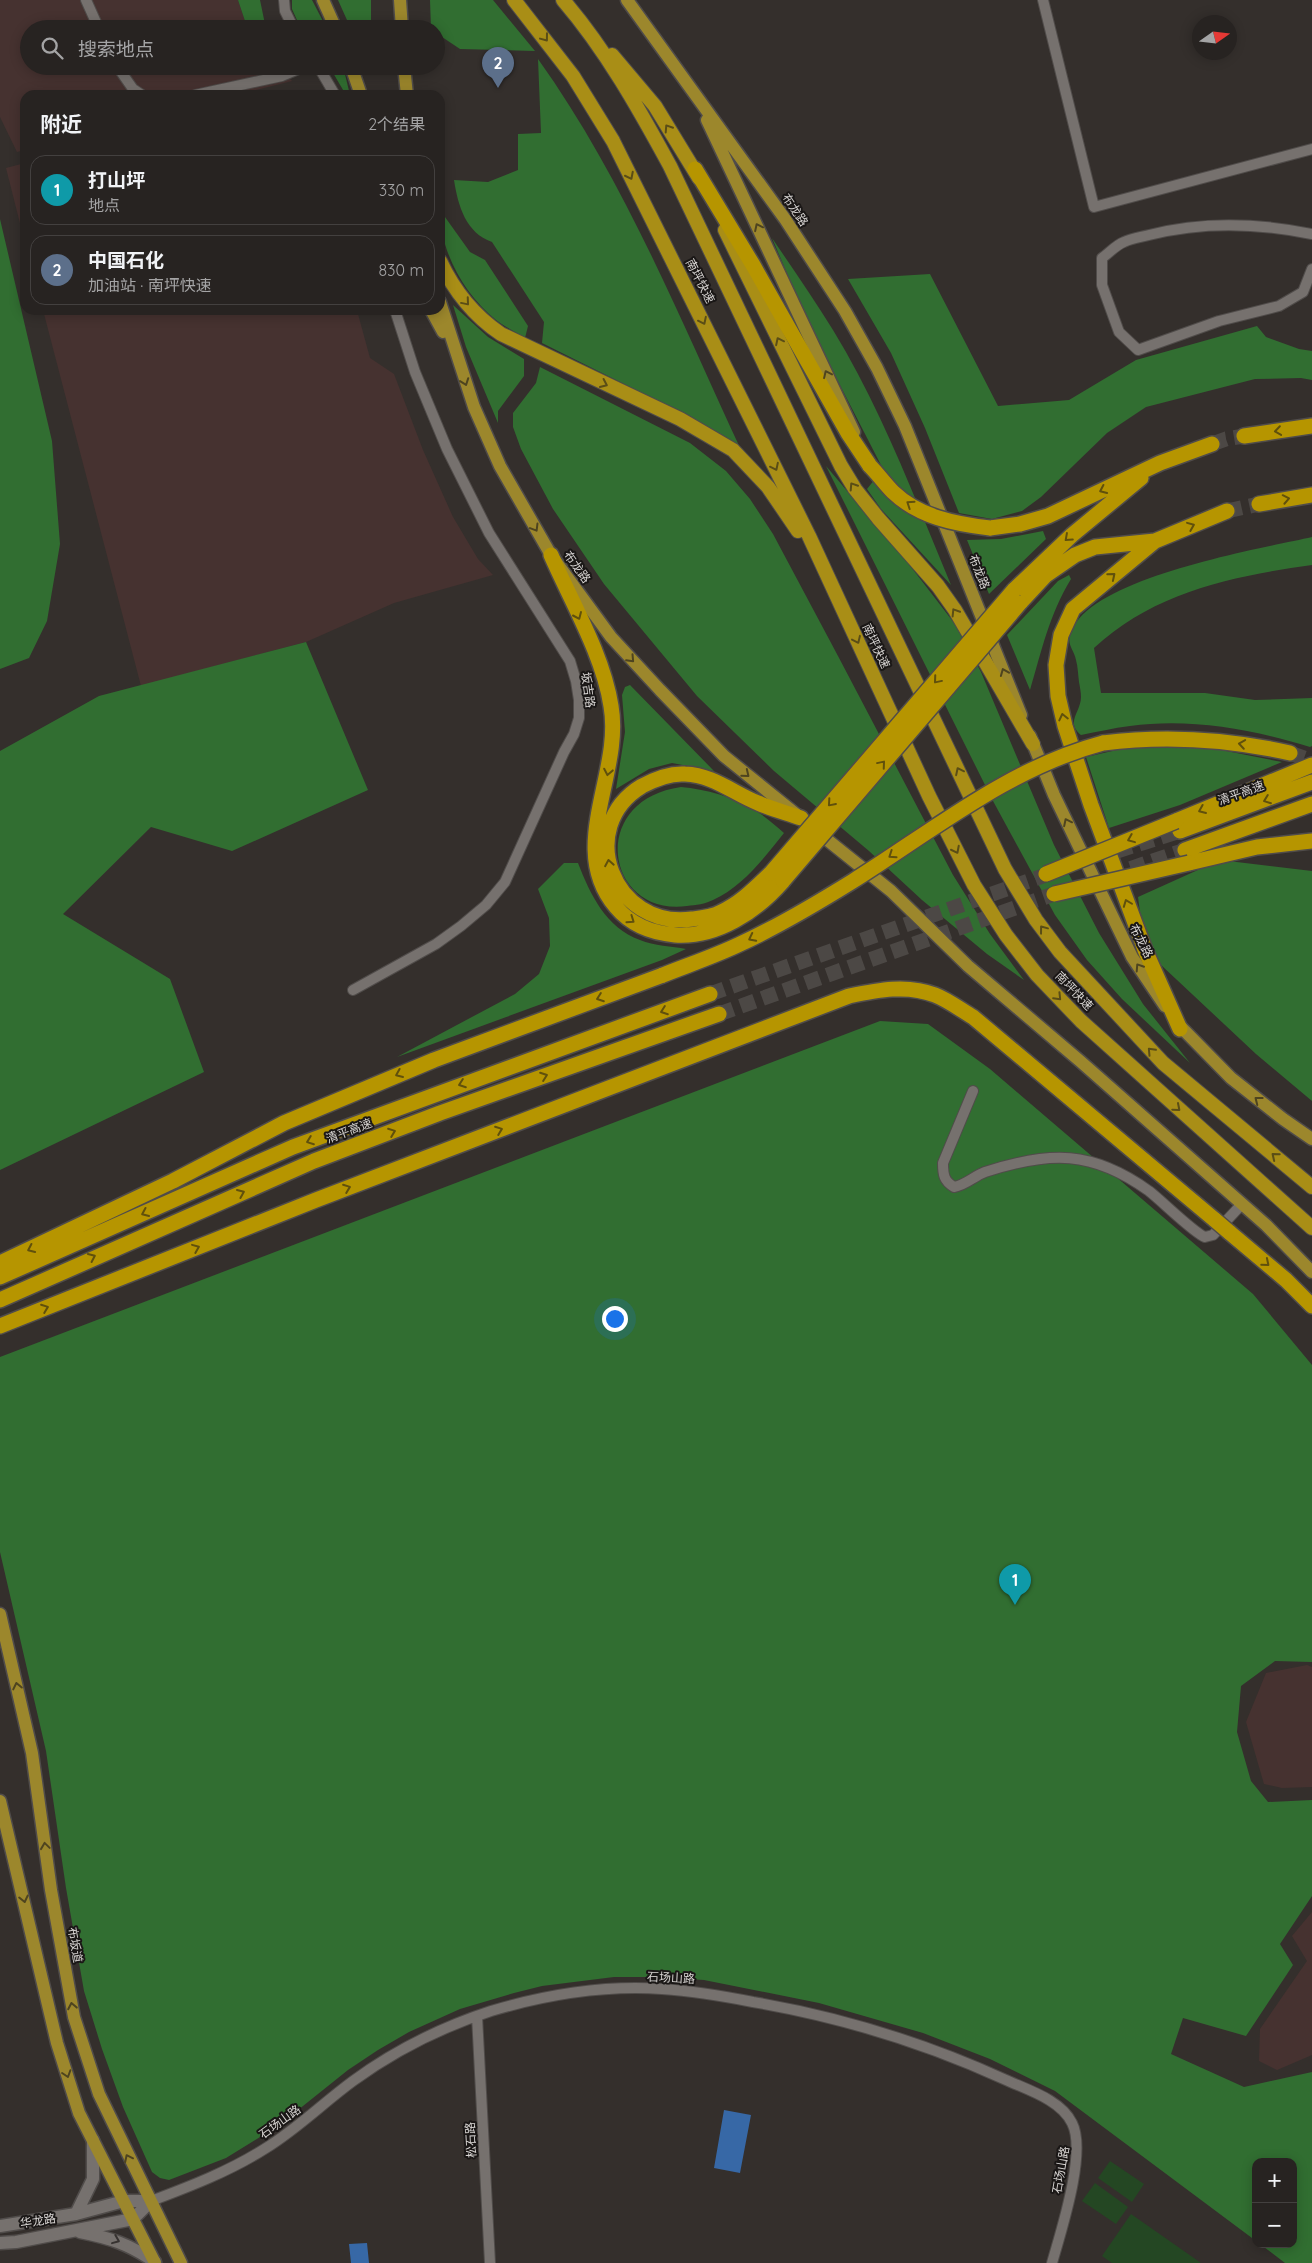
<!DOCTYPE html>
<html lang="zh">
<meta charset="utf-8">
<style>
body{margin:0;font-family:Quicksand,"Noto Sans SC",sans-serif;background:#332f2e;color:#f1f3f6}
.controls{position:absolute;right:15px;bottom:15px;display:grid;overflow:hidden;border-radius:10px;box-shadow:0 2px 12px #0003}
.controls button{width:45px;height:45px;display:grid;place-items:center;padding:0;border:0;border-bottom:1px solid #43403f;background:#272321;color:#f1f3f6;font:25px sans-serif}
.compass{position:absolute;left:1192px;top:15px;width:45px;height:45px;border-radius:50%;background:#272321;box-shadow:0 2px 12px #0003;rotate:76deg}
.you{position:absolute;left:614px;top:1318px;width:18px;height:18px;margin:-12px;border:4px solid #fff;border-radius:50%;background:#1a73e8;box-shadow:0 0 0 8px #1a73e833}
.badge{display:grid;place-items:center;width:32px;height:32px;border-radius:50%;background:#1a73e8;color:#fff;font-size:16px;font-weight:700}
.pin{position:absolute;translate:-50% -41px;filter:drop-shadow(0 1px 2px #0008)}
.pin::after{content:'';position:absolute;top:26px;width:18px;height:15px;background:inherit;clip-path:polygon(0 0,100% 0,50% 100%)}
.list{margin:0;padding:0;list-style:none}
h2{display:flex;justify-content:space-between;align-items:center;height:65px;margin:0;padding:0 20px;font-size:21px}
h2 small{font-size:16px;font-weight:400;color:#a4a4a5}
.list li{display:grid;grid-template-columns:32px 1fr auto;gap:15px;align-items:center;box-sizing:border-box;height:70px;margin:0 10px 10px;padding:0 10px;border:1px solid #43403f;border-radius:15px}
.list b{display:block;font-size:19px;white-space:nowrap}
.list p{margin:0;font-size:16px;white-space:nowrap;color:#a4a4a5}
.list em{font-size:16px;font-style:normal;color:#a4a4a5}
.icon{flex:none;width:28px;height:28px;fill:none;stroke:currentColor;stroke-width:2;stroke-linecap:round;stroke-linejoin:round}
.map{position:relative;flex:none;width:1312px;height:2263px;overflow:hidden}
.search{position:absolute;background:#272321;box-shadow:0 2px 12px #0003;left:20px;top:20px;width:425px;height:55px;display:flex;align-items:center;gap:12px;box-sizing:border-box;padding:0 18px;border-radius:28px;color:#a4a4a5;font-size:19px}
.panel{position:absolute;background:#272321;box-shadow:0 2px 12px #0003;left:20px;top:90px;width:425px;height:225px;border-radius:15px}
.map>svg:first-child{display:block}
</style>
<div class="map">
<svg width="1312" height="2263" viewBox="0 0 1312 2263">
<rect width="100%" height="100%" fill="#342f2c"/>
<!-- industrial -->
<path fill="#463230" d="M0 0H238L246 24 250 29H29V66H280L292 81 236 95H25V150L17 152 0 117Z
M25 163V243L6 168Z
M43 310H362L358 314 370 358 394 374 423 450 453 517 478 559 493 575 394 603 306 642 141 686Z
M1307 1665 1312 1667V1787L1282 1788 1264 1784 1246 1722 1266 1673Z
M1312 1912V2055L1277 2070 1259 2061 1260 2029 1307 1961 1292 1936Z"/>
<!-- green -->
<path fill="#244723" d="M1110 2161 1144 2184 1132 2202 1098 2178Z
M1095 2183 1128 2207 1116 2224 1082 2201Z
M1131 2214 1201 2263H1112L1102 2256Z"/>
<!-- forest -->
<path fill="#316e31" d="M238 0H260L266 29H250L246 24Z
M292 0H312L327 29H301L292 9Z
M338 0H371V29H351Z
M430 0H493L535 51 460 49 436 33V29H431Z
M538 59C624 179 680 319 742 452L670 407 542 343 544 322 492 242C466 233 458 206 454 180L488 182 518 170V134L541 133Z
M329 66H343L350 95H346Z
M440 210 470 252 485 260 528 326 525 338C516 332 505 327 496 320 464 294 440 252 440 210Z
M0 219 52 441 60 544 47 621 29 658 0 669Z
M772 238C793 269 814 299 833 330 882 410 915 499 951 585L881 509 867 489 883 469 808 323Z
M930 274 998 406 1069 400 1136 360 1257 326 1266 337 1299 349 1312 351V380L1301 378 1255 379 1146 407 1107 433 1041 497 1022 511 992 519 959 513 925 428 891 353 848 279Z
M453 305 488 337 524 359V376L498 411V423L466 347Z
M540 367 690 443 726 471 750 499 773 534 838 656 953 875 990 934 1024 980 987 954 922 900 869 851 774 771 697 696 604 584 553 509 521 449 513 427V413L536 383Z
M826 466 908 563 958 628 981 672 1054 845 1099 933 1143 1004 1190 1063 1122 999 1087 960 1055 915 993 801Z
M1043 531 1046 539 989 594 967 540 1001 539Z
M1312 537V565C1233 576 1154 592 1094 648L1101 693H1205L1255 700 1312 698V746L1310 747C1252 729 1190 718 1130 726 1113 728 1097 732 1081 735 1065 722 1081 712 1081 697 1081 693 1080 687 1079 682 1078 675 1078 667 1076 660 1074 650 1067 645 1070 635 1085 578 1260 549 1312 537Z
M1069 575 1071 579C1049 615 1042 650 1030 690L1007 635 1058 581Z
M306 642 368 790 232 851 151 827 63 914 170 979 204 1072 0 1170V751L99 696Z
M630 685 714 771 672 763 649 769 616 789 625 732 622 695 625 687Z
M1165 745 1206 747 1282 762 1180 805 1109 828 1086 757 1130 747Z
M681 787C705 789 735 797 756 811 766 817 775 825 784 833 764 858 743 886 713 900 705 904 696 905 687 906 605 917 587 800 681 787Z
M1220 860 1312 871V1101L1256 1054 1145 950 1138 897Z
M564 863H578C590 894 606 928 640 940 654 946 672 946 686 949L662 960 397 1057 515 994 539 974 550 946 549 918 538 889Z
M880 1021 928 1024 990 1069 1253 1294 1312 1365V1662L1275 1661 1241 1686 1237 1732 1251 1781 1268 1802 1312 1800V1896L1280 1944 1293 1965 1246 2036 1183 2018 1171 2054 1244 2087 1312 2072V2263H1285L1260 2244H1293V2162H1256V2241L1055 2091 990 2059 923 2033 819 2003 704 1980 659 1977H614L542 1986 514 1993 460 2009 409 2032 378 2050 348 2070 278 2126 226 2158 169 2180 160 2178 152 2172 148 2163 123 2107 102 2049 84 1991 66 1888 46 1751 0 1552V1357Z"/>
<!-- water -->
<path fill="#3768a6" d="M724 2110 751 2115 740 2173 714 2168Z
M367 2243 369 2263H351L349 2244Z"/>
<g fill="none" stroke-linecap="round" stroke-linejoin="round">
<!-- motorway-tunnel -->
<path stroke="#4c4845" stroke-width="15" stroke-dasharray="15 8" stroke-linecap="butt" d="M1212 444 1226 439 1244 436
M1227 511 1259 504
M1290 753 1312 761
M1117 851 1180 831
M1109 876 1185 850
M710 994 1057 871
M719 1014 1065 890"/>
<defs>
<path id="minor" d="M86 0 99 29
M284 0 285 11 294 29
M1043 0 1094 207 1312 149
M117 66 133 89 142 95
M318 66 335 95
M195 95 282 76 306 66
M1312 234C1258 223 1203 221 1149 235 1141 237 1131 238 1124 242 1116 245 1109 253 1102 258V285L1119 332 1138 350 1219 321 1279 306 1303 292 1312 269
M353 990 436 944 461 926 486 905 505 882 564 752 574 734 579 718V700L576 681 570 661 489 533 447 449 415 372 395 310
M973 1091 943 1163C943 1175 944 1181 954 1187 966 1185 974 1176 985 1172 1050 1151 1092 1150 1149 1191 1162 1201 1194 1233 1205 1237L1213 1235 1242 1204
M477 2016 490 2263
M151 2201C191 2186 230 2171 266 2148 297 2129 323 2103 353 2081 394 2051 442 2027 491 2011 545 1995 605 1985 662 1989 693 1991 723 1996 753 2002 841 2017 925 2043 1006 2080 1028 2090 1061 2100 1072 2123 1087 2152 1061 2231 1052 2263"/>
<path id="tertiary" d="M76 2214 93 2179V2140
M0 2226 76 2214 124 2201H151
M80 2232C110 2238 129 2244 155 2262
M0 2243 16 2242 133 2219 151 2201"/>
<path id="primary" d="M323 0 336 29
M400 0 402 29
M627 0 785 219 845 311 877 368 905 426 1021 715
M351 66 361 95
M404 66 407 95
M707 120 854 432
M440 302 474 407 500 466 551 555 611 637 660 690 724 756 797 815
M431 310 443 332
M1030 736 1054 795 1132 957 1165 1006
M815 830 891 891 968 966 1080 1061 1266 1225 1312 1272
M1176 1022 1231 1078 1283 1119 1312 1139
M0 1614 32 1753 51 1890 74 2017 99 2094 181 2263
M0 1801 57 2043 79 2113 155 2263"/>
<path id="trunk" d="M514 0 573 76 613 141 809 536 929 796 974 885 1006 935 1037 975 1081 1021 1312 1228
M563 0C606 50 639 109 670 166L1005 869 1036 920 1060 952 1163 1063 1312 1187
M612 55 655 106 699 178
M725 230 841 466 855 489 878 518 938 586 955 610 1033 744
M440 261C454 291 473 315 501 334L680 419 733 450 768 487 798 531"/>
<path id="motorway" d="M695 169 753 265 848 433 870 466
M1244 436 1312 426
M1259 504 1312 495
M990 528 1020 524 1048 516 1160 463 1212 444
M1155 541 1073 609 1061 635 1056 665 1058 696 1065 726 1091 805 1145 950 1180 1029
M551 555C572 603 603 655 611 706 623 773 566 848 616 907 631 925 652 933 675 935 717 938 757 911 783 881
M1014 590 1072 535 1141 478
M1020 603 1046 575 1075 555 1095 547 1155 541 1227 511
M1103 743C1166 735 1228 739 1290 753
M1176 821 1312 765
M1180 831 1312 782
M1185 850 1312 804
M1189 863 1257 847 1312 841
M771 873C756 887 741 903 721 912 712 917 701 918 692 919 613 930 574 827 642 786 655 779 670 773 685 774 713 775 733 793 758 803 772 809 787 813 801 818
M1229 1232 1286 1280 1312 1306
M0 1263 173 1181 284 1123 434 1060 663 975
M0 1277 293 1147 710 994
M0 1300 314 1161 440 1113 719 1014
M0 1326 316 1200 849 996C878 990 907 984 935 995 948 1000 961 1010 973 1017L1215 1220"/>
</defs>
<!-- minor casing -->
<use href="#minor" stroke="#504c4a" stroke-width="12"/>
<!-- tertiary casing -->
<use href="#tertiary" stroke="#504c4a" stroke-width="15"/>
<!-- primary casing -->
<use href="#primary" stroke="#504c4a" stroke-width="15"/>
<!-- trunk casing -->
<use href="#trunk" stroke="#504c4a" stroke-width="16"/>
<!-- motorway casing -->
<use href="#motorway" stroke="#504c4a" stroke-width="18"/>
<!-- minor -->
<use href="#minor" stroke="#76716e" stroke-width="10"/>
<!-- tertiary -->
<use href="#tertiary" stroke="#76716e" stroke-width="12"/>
<!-- primary -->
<use href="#primary" stroke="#9c872c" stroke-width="12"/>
<!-- trunk -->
<use href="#trunk" stroke="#a98e16" stroke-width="14"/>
<!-- motorway -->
<use href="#motorway" stroke="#b69500" stroke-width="15"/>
<defs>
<path id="motorway-bridge" d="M870 466C878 474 885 484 893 492 919 517 955 524 990 528
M771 873 1014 590
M1046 874 1176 821
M783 881 1020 603
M1054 894 1189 863
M663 975C688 965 715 956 740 944 779 926 816 904 853 881 934 830 1009 768 1103 743
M1215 1220 1229 1232"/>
</defs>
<!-- motorway-bridge casing -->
<use href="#motorway-bridge" stroke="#504c4a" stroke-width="18" stroke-linecap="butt"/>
<!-- motorway-bridge -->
<use href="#motorway-bridge" stroke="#b69500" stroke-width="15"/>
</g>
<!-- one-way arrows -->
<defs><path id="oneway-chevron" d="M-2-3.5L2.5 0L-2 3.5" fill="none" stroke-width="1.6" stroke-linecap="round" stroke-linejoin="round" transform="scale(1.25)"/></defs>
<g stroke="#5a4d16">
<use href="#oneway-chevron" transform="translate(545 38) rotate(53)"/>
<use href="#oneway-chevron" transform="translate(668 128) rotate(-123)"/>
<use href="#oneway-chevron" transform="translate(630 176) rotate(63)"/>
<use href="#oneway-chevron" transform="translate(466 302) rotate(50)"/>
<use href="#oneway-chevron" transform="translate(703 321) rotate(64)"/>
<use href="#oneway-chevron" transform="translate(779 341) rotate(-116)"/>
<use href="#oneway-chevron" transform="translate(604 384) rotate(25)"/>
<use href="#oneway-chevron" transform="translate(775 467) rotate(64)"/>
<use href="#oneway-chevron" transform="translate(853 486) rotate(-123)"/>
<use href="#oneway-chevron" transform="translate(955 612) rotate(-122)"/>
<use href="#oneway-chevron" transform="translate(857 640) rotate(65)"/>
<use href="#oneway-chevron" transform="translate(959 771) rotate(-116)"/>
<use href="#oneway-chevron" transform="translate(956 850) rotate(63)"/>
<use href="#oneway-chevron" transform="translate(1043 929) rotate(-127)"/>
<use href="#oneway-chevron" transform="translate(1058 997) rotate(46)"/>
<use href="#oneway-chevron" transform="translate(1151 1051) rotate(-133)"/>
<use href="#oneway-chevron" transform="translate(1177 1108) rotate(41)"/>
<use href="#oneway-chevron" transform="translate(1275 1156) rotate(-141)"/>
</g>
<g stroke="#4e441f">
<use href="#oneway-chevron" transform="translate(758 227) rotate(-116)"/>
<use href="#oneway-chevron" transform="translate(827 374) rotate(-115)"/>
<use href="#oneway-chevron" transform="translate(465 382) rotate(70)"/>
<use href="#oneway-chevron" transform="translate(535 528) rotate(59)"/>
<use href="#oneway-chevron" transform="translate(631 659) rotate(47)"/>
<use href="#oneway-chevron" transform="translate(1004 672) rotate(-112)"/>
<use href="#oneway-chevron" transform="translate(746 774) rotate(39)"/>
<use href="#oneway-chevron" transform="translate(1067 822) rotate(-116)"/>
<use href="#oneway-chevron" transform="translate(1139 967) rotate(-123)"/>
<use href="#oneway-chevron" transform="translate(1258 1100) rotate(-142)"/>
<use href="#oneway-chevron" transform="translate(17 1686) rotate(-102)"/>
<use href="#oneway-chevron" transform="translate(45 1846) rotate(-98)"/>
<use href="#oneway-chevron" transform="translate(24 1899) rotate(77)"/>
<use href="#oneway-chevron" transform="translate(72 2006) rotate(-101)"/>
<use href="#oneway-chevron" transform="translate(67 2074) rotate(72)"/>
<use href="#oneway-chevron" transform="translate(128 2158) rotate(-116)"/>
</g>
<g stroke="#60500c">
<use href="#oneway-chevron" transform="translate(1278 431) rotate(172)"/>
<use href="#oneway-chevron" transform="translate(1103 490) rotate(155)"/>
<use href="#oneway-chevron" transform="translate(1286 499) rotate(-11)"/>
<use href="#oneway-chevron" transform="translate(910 504) rotate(-146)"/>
<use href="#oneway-chevron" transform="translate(1191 526) rotate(-22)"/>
<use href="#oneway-chevron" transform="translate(1068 538) rotate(138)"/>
<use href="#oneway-chevron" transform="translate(1112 576) rotate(-40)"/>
<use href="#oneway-chevron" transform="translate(578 616) rotate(66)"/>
<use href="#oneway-chevron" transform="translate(937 680) rotate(130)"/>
<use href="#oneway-chevron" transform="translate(1063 717) rotate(-103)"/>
<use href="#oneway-chevron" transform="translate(1242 744) rotate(-171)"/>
<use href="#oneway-chevron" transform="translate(882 764) rotate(-50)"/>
<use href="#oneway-chevron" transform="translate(608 772) rotate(101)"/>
<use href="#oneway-chevron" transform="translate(1267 800) rotate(159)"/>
<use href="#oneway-chevron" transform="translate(831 803) rotate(131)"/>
<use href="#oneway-chevron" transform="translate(1202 810) rotate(157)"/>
<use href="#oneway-chevron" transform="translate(1131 839) rotate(158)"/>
<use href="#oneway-chevron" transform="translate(892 855) rotate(146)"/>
<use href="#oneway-chevron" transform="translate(609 863) rotate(-100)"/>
<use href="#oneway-chevron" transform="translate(1127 903) rotate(-111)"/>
<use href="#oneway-chevron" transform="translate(631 920) rotate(35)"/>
<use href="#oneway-chevron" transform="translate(752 938) rotate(153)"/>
<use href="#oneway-chevron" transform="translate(600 998) rotate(160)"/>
<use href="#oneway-chevron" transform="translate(664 1011) rotate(160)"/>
<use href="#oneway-chevron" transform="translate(399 1074) rotate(157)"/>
<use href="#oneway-chevron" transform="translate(544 1076) rotate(-20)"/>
<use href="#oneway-chevron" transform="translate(462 1084) rotate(160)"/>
<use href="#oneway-chevron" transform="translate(499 1130) rotate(-21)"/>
<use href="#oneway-chevron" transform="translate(392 1132) rotate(-21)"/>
<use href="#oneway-chevron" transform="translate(310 1141) rotate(159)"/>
<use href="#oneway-chevron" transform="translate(347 1188) rotate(-21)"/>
<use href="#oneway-chevron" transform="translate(241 1193) rotate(-23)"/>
<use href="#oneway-chevron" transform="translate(145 1213) rotate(156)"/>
<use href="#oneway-chevron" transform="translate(196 1248) rotate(-22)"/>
<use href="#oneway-chevron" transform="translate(31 1249) rotate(155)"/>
<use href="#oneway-chevron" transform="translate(92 1257) rotate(-25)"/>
<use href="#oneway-chevron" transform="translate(1266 1263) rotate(40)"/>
<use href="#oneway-chevron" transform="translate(45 1308) rotate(-21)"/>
</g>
<use stroke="#363230" href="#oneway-chevron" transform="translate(116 2240) rotate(22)"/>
<g text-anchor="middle" stroke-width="4" stroke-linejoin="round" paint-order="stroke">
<!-- street labels -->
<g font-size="12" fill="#d7d4d2" stroke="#1a1716">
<text transform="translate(795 210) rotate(56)" y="4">布龙路</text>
<text transform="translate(700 281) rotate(63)" y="4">南坪快速</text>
<text transform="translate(577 567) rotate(54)" y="4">布龙路</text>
<text transform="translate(979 572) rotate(68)" y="4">布龙路</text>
<text transform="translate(876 646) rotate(65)" y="4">南坪快速</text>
<text transform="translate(588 690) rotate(82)" y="4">坂吉路</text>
<text transform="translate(1241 793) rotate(-20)" y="4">清平高速</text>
<text transform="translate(1141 941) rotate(62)" y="4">布龙路</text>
<text transform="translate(1074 991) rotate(46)" y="4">南坪快速</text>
<text transform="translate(349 1131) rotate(-21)" y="4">清平高速</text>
<text transform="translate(75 1945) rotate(80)" y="4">布坂道</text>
<text transform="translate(671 1978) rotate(3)" y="4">石场山路</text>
<text transform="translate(280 2122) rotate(-36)" y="4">石场山路</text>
<text transform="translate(471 2140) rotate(-93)" y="4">松石路</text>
<text transform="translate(1061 2170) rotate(-80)" y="4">石场山路</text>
<text transform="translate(38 2221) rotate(-9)" y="4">华龙路</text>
</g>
</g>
</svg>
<div class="controls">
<button>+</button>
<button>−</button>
</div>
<svg class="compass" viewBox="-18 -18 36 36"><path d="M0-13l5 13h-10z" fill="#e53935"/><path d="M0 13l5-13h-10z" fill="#a4a4a5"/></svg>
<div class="you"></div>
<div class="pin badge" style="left:1015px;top:1605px;background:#0f9aa8">1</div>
<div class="pin badge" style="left:498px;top:88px;background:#5c6f8a">2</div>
<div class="search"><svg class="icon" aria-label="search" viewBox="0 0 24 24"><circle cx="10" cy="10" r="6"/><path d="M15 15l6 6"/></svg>搜索地点</div>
<section class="panel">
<h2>附近<small>2个结果</small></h2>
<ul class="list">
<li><span class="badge" style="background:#0f9aa8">1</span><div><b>打山坪</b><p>地点</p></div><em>330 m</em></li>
<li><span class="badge" style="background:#5c6f8a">2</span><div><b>中国石化</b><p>加油站 · 南坪快速</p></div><em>830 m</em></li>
</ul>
</section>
</div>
